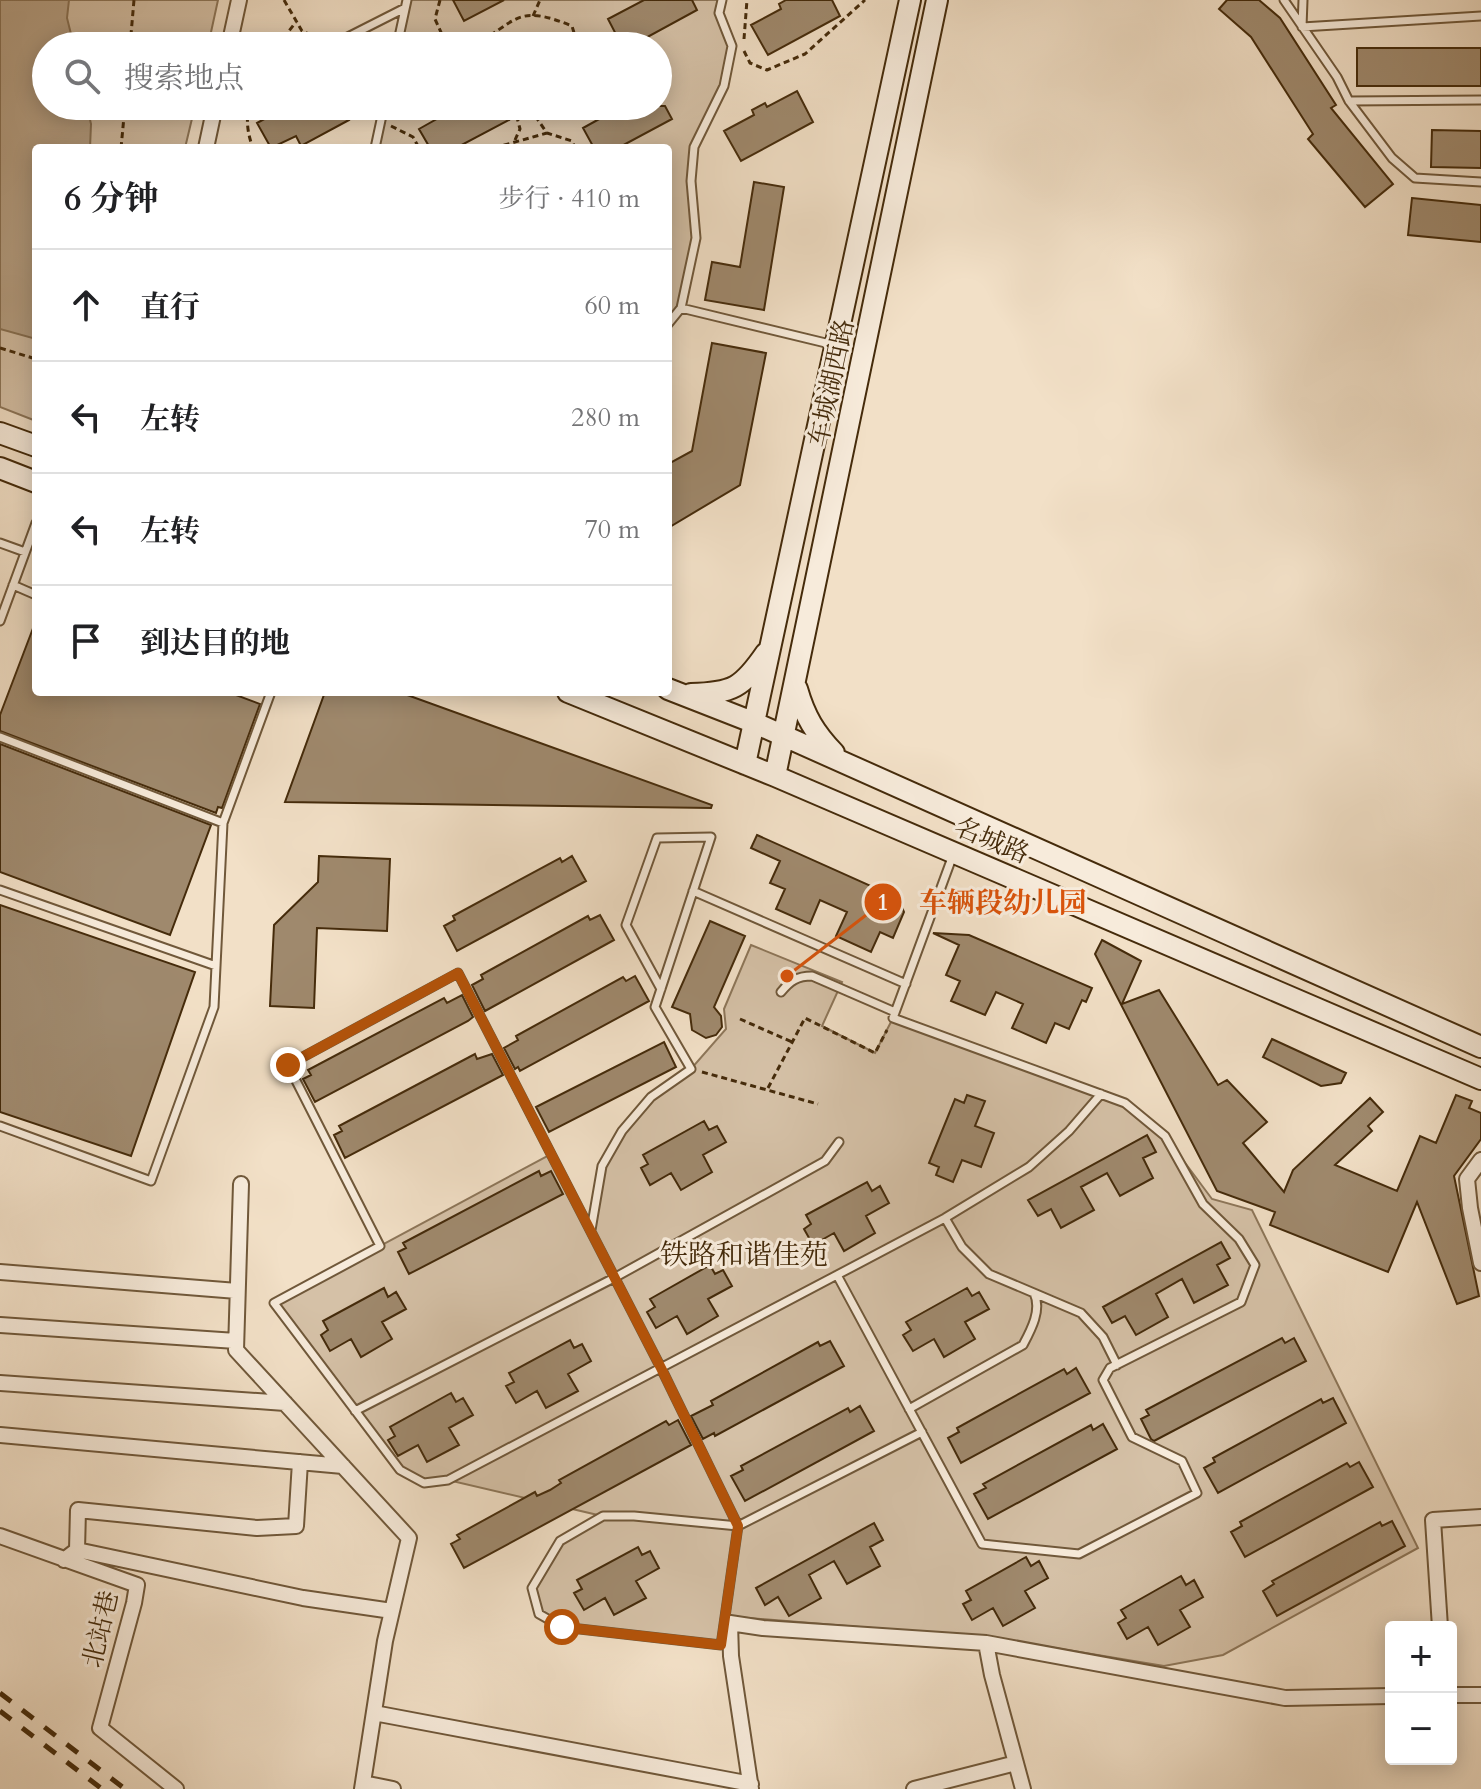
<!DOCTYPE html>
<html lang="zh">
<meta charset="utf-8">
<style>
body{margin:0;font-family:Cardo,"Noto Serif SC",serif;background:#f6f6f6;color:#202124}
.controls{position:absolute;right:24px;bottom:24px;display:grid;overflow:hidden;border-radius:8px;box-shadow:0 4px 20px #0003}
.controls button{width:72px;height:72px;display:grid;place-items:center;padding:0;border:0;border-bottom:2px solid #e0e0e0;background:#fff;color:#202124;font:40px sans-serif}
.stop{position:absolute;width:24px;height:24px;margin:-18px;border:6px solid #b45309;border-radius:50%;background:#fff}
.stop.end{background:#b45309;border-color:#fff;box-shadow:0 2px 8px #0008}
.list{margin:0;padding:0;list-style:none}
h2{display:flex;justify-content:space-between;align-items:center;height:104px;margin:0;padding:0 32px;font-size:34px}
h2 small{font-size:26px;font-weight:400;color:#757577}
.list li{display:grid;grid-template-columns:52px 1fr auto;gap:24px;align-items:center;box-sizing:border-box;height:112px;padding:0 32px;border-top:2px solid #e0e0e0}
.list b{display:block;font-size:30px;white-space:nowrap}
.list em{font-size:26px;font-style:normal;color:#757577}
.icon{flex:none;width:44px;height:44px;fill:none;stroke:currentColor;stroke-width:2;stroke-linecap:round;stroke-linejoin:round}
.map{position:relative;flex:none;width:1481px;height:1789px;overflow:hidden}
.search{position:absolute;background:#fff;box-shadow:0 4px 20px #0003;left:32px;top:32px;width:640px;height:88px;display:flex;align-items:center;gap:20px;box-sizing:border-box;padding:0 28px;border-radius:44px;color:#757577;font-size:30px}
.panel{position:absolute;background:#fff;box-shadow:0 4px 20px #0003;left:32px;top:144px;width:640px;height:552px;border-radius:8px}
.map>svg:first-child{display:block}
</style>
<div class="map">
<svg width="1481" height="1789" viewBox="0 0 1481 1789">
<rect width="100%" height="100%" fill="#f2e0c7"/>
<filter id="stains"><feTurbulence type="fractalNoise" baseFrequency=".0025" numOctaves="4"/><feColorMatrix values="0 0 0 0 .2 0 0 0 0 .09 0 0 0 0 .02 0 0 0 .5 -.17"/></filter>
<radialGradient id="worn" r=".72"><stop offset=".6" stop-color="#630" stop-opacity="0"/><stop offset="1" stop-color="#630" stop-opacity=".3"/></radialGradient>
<!-- green -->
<path fill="#d5c1a7" stroke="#8d7659" stroke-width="2" d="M0 0H218L208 46H46V106H195L185 148H36V421L0 407Z
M407 0H722L719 13 732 46 724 86 694 147 691 181 696 238 681 308 668 324V148H375L384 106H658V46H397Z
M751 945 842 982 822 1026 875 1053 893 1018 1125 1103 1165 1136 1212 1199 1252 1210 1418 1548 1223 1655 1164 1666 995 1638 725 1616 721 1645 562 1627 539 1614 532 1588 560 1541 602 1516 448 1480 424 1483 400 1470 274 1303 551 1154 590 1231 602 1166 620 1135 651 1097 691 1069 726 1029 724 1009Z"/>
<!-- water -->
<path fill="#b7a287" stroke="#897255" stroke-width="2" d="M0 0H69L67 18 74 46H46V106H87L91 124 90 148H36V339L0 329Z"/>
<!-- building -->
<path fill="#9f896d" stroke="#452b0b" stroke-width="2" d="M453 0H504L464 21Z
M644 0H692L697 10 631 46H622L608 19Z
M786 0H832L840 16 768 55 751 25 781 9 779 4Z
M1227 0H1259L1280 18 1336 105 1331 108 1393 184 1365 207 1308 139 1313 134 1251 37 1219 9Z
M1357 48H1481V86H1357Z
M797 91 813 122 741 161 724 131 754 115 752 110 765 103 767 107Z
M288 106H341L349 120 301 146 296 136 271 148 257 123Z
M446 106H501L509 120 456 148H430L419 129 449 112Z
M610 106H665L672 119 618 148H594L583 128 612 112Z
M1432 130 1481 131V168L1431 167Z
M754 182 784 187 764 310 705 300 712 262 740 267Z
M1412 198 1481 205V242L1408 235Z
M712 343 766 353 740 485 668 528V464L692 451Z
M35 623 36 692H228L260 704 222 808 218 807 216 813 0 731V715Z
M325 692H399L712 805 711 808 285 802Z
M0 744 211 825 170 935 0 872Z
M757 835 891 895 901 905 904 912 893 938 880 932 871 952 836 936 847 912 820 900 810 924 776 909 785 889 770 883 780 861 751 848Z
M319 856 390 859 387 931 317 928 314 1008 270 1006 274 925 318 882Z
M572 856 586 881 457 951 444 926 455 920 453 916 560 858 562 862Z
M0 905 195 972 131 1156 0 1112Z
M600 915 614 940 485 1011 472 985 483 979 481 975 588 916 590 920Z
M710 921 745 936 714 1007 721 1016 722 1027 716 1035 706 1038 692 1030 690 1014 672 1007Z
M933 933 969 935 1092 988 1086 1002 1082 1000 1069 1029 1055 1023 1046 1043 1012 1028 1023 1004 996 992 985 1015 951 1001 960 981 946 975 959 945Z
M1102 940 1141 961 1122 1004 1159 990 1218 1085 1227 1080 1267 1122 1243 1143 1284 1192 1293 1170 1370 1098 1383 1112 1368 1126 1372 1131 1335 1165 1397 1191 1420 1136 1436 1143 1456 1095 1472 1101 1469 1108 1481 1113V1139L1454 1176 1479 1296 1457 1304 1417 1202 1388 1272 1270 1225 1275 1212 1217 1191 1095 954Z
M635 976 649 1001 520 1071 518 1067 515 1069 504 1048 518 1040 516 1036 623 977 626 981Z
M462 995 473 1017 468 1021 315 1102 303 1079 311 1075 308 1070 444 998 447 1003Z
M1272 1039 1346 1073 1341 1083 1321 1086 1263 1057Z
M664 1042 676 1067 549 1132 536 1107Z
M475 1054 477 1059 492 1054 503 1075 345 1158 334 1135 342 1131 339 1126Z
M967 1095 985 1101 975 1126 994 1133 981 1167 962 1160 953 1182 936 1175 939 1167 929 1163 955 1099 964 1103Z
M704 1121 709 1130 717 1126 726 1142 703 1155 712 1172 681 1190 671 1173 650 1185 641 1168 648 1164 643 1155Z
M1147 1135 1156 1152 1143 1158 1153 1178 1120 1196 1107 1173 1081 1187 1094 1210 1061 1228 1051 1209 1038 1216 1028 1200Z
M539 1171 541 1176 551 1171 563 1194 409 1274 398 1252 406 1248 403 1243Z
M867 1182 872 1191 880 1186 889 1203 866 1216 875 1233 844 1251 834 1233 813 1245 804 1229 811 1224 806 1215Z
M1221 1242 1230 1258 1217 1265 1228 1285 1194 1303 1182 1279 1156 1294 1168 1317 1136 1335 1125 1316 1112 1323 1103 1307Z
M710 1265 715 1274 723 1270 732 1286 708 1299 718 1316 687 1334 677 1316 656 1328 647 1312 655 1307 650 1299Z
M384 1288 388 1297 396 1292 406 1309 382 1322 392 1339 361 1357 351 1339 330 1351 321 1335 328 1330 323 1321Z
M967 1288 972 1296 979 1292 989 1309 965 1322 975 1339 944 1357 934 1339 913 1351 903 1335 911 1330 906 1322Z
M1282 1338 1285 1343 1294 1338 1306 1361 1154 1441 1151 1439 1141 1419 1149 1415 1146 1410Z
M570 1340 574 1348 582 1344 591 1361 568 1374 578 1391 546 1408 537 1391 516 1403 506 1386 514 1382 509 1373Z
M830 1341 844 1366 715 1436 714 1433 703 1439 691 1416 713 1405 711 1401 818 1342 820 1346Z
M1076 1368 1090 1393 961 1463 948 1438 959 1432 957 1428 1064 1369 1067 1374Z
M451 1393 456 1402 463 1398 473 1415 449 1428 459 1445 427 1462 418 1445 398 1456 388 1440 395 1436 390 1427Z
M1333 1398 1346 1423 1218 1493 1204 1468 1215 1462 1213 1458 1321 1399 1323 1403Z
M860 1406 874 1431 745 1501 731 1476 743 1470 741 1466 848 1408 850 1412Z
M678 1420 691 1445 464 1568 451 1544 460 1539 457 1535 535 1492 537 1496 550 1490 561 1483 559 1480 666 1421 669 1425Z
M1103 1424 1117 1449 988 1519 974 1494 986 1488 983 1484 1091 1425 1093 1430Z
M1359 1462 1373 1487 1245 1557 1231 1532 1242 1526 1240 1522 1347 1463 1350 1467Z
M1392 1521 1405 1546 1277 1616 1263 1591 1274 1584 1272 1581 1380 1522 1382 1526Z
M874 1523 883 1540 870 1547 880 1566 847 1584 834 1561 809 1575 821 1598 789 1616 778 1597 765 1605 756 1588Z
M638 1547 642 1555 650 1551 659 1568 636 1581 646 1598 614 1615 605 1598 584 1610 574 1593 582 1589 577 1580Z
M1026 1557 1031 1566 1039 1561 1048 1578 1025 1591 1035 1608 1003 1626 993 1608 972 1620 963 1604 971 1600 966 1591Z
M1181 1576 1186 1585 1194 1580 1203 1597 1180 1610 1190 1627 1158 1645 1148 1627 1127 1639 1118 1623 1126 1618 1121 1610Z"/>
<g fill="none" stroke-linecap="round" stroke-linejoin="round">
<defs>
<path id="lane" d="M1284 0 1337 77 1349 101 1392 158 1415 178 1481 182
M1303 0 1302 27 1481 16
M330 46 405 8
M397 46 407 0
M1349 101 1481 100
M375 148 384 106
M681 308 696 238 691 181 694 147 724 86 732 46 719 13 722 0
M668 324 681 308 834 345
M0 543 25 552
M13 585 36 595
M0 621 36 523
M0 737 223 823
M0 890 216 966
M693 891 906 984
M781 992C790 981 797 976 812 976L895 1012
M0 1126 151 1181 214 1007 223 823 271 692
M591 1230 602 1166 622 1131 651 1097 691 1069 655 1007 711 837 657 838 626 925 661 989
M837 1275 945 1218 1029 1167 1069 1131 1101 1094
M1034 1293 1081 1313 1103 1337 1117 1365
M909 1409 1023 1345C1031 1330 1042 1310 1034 1293L989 1274 962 1247 945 1218
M355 1411 614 1278 825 1161 839 1142
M922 1432 738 1526 661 1368 458 973 288 1065 380 1246 274 1303 400 1470 424 1483 448 1480 837 1275 982 1544 1079 1554 1197 1493 1182 1461 1132 1437 1103 1380 1110 1368 1241 1302 1255 1265 1239 1239 1203 1204 1165 1136 1125 1103 893 1018 953 855
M603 1516H634L738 1526 721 1645 562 1627 539 1614 532 1588 560 1541Z"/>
<path id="street" d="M229 46 239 0
M206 148 215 106
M1481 1160 1467 1179 1470 1208 1481 1263
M241 1184 236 1350 409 1538 385 1641 362 1789
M0 1272 237 1291
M0 1325 236 1341
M0 1383 285 1403
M0 1435 343 1466
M0 1536 137 1585 134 1603 100 1728 176 1789
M77 1550 78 1510 257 1528 296 1526 300 1462
M64 1560 77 1550 303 1598 392 1611
M1440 1627 1433 1520 1481 1517
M1451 1695H1481
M374 1713 751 1784
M363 1783 393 1789
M751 1789 731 1656 730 1623 763 1628 986 1643
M914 1789 1016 1763
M1023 1789 992 1675 986 1643 1285 1698 1391 1696"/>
<path id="secondary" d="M0 433 36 446
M0 468 36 482
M668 689 755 723 1481 1047
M797 689C805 717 815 733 834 753
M568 692 775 776 1481 1079
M691 694C733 693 742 688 766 653
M745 764 910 0
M775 776 937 0"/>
</defs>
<!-- lane casing -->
<use href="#lane" stroke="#70583a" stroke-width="11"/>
<!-- street casing -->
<use href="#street" stroke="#70583a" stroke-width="18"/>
<!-- secondary casing -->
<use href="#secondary" stroke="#452b0b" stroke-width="24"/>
<!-- path -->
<path stroke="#452b0b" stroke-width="3" stroke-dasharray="6 4" stroke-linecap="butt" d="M284 0 302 31 322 40
M440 0 435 19 444 39 456 46
M533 16 540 0
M744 39 747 0
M130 46 134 0
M277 46 296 22
M473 46C518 21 516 3 572 26L578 46
M744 51 750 63 767 70 805 54 865 0
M250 106C245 119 248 135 253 148
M514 106 520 129 515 140
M539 106 536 117 547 133 572 141 575 148
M391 126 413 137 419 148
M121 148 125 106
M494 148 547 133
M0 348 36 359
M740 1019 792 1042
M702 1072 818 1104
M768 1088 805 1018 875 1053 887 1030"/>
<!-- lane -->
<use href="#lane" stroke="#f7ebdb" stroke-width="7"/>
<!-- street -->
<use href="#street" stroke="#f7ebdb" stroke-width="14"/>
<!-- secondary -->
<use href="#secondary" stroke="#f7ebdb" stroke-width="20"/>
<!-- rail -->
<path stroke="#452b0b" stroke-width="5" stroke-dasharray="14 14" stroke-linecap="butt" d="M0 1693 125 1789
M0 1711 102 1789"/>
</g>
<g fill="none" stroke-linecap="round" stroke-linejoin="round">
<!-- route -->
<path stroke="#b45309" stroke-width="10" d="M288 1065 458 973 661 1368 738 1526 721 1645 562 1627"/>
</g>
<g text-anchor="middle" stroke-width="6" stroke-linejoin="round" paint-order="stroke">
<!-- street labels -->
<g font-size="26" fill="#452b0b" stroke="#f7ebdb">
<text transform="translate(831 383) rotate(-78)" y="9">车城湖西路</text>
<text transform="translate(992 840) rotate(23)" y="9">名城路</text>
<text transform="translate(100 1629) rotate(-77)" y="9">北站巷</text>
</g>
<!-- neighbourhood labels -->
<g font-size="28" fill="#452b0b" stroke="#f7ebdb">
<text x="744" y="1264">铁路和谐佳苑</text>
</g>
</g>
<!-- callouts -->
<path fill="none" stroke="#d8540c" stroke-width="3" d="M787 976L883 902"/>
<g fill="#d8540c" stroke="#f7ebdb" stroke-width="3">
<circle cx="787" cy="976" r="8"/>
<circle cx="883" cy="902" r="20"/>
</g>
<g font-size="24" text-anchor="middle" font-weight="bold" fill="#fff">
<text x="883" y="910">1</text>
</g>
<g font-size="28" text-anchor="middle" font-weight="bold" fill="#d8540c" stroke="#f7ebdb" stroke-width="6" stroke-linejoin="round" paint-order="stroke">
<text x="1003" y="912">车辆段幼儿园</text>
</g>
<rect width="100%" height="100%" filter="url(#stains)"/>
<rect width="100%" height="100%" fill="url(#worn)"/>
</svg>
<div class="controls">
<button>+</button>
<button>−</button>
</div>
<div class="stop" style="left:562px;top:1627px"></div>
<div class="stop end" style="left:288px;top:1065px"></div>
<div class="search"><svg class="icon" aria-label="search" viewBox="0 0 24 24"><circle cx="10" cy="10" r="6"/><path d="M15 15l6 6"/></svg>搜索地点</div>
<section class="panel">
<h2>6 分钟<small>步行 · 410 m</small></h2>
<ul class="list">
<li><svg class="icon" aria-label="ahead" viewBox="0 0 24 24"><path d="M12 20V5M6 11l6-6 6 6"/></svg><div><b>直行</b></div><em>60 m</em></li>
<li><svg class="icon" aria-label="left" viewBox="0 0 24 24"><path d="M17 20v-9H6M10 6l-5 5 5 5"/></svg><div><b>左转</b></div><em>280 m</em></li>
<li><svg class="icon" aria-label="left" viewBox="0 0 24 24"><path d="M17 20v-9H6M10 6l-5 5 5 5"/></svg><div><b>左转</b></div><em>70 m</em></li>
<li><svg class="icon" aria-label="arrive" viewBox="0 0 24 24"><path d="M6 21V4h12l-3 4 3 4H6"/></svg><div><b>到达目的地</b></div></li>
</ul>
</section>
</div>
